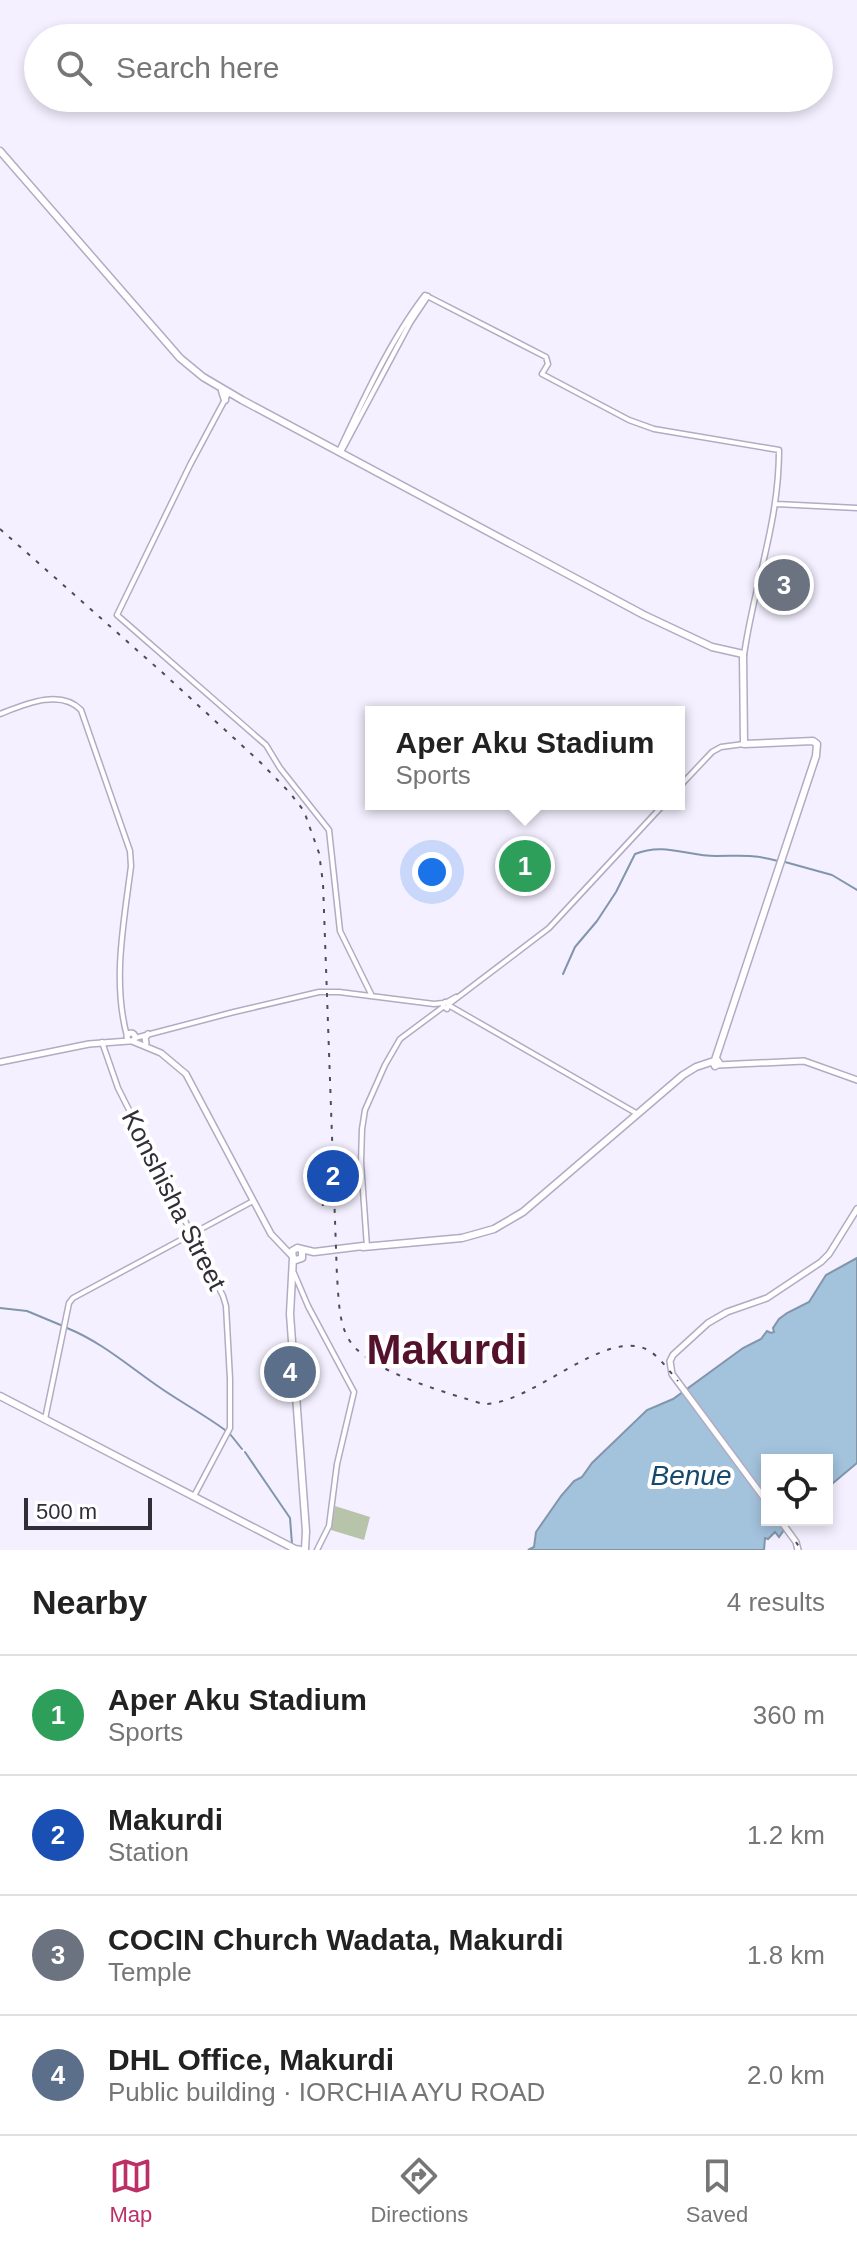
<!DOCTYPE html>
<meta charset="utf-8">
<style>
body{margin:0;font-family:Arial,sans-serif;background:#f6f6f6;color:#222}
.controls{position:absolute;right:24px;bottom:24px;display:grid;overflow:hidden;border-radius:0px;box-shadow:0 4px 12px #0003}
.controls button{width:72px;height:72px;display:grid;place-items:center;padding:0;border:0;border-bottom:2px solid #e0e0e0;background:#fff;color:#222;font:40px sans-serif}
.scale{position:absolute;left:24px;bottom:20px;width:128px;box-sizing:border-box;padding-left:8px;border:4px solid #312e38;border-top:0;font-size:22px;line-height:28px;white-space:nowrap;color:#312e38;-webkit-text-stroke:6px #fff;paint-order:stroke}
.you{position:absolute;left:432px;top:872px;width:28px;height:28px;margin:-20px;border:6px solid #fff;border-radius:50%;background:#1a73e8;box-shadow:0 0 0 12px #1a73e833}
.badge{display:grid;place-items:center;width:52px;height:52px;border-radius:50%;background:#bc3066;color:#fff;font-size:26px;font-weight:700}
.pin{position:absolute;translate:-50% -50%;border:4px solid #fff;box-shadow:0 2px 8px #0006}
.popup{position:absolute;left:365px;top:706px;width:320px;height:104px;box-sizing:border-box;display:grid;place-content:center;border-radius:0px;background:#fff;filter:drop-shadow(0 2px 6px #0005);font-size:26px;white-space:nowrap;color:#767676}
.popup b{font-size:30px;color:#222}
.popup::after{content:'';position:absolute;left:50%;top:100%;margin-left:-16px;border:16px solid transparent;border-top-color:#fff}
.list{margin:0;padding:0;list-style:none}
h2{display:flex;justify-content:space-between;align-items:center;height:104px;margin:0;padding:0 32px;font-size:34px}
h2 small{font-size:26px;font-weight:400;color:#767676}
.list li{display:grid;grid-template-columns:52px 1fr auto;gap:24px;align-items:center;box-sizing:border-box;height:120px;padding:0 32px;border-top:2px solid #e0e0e0}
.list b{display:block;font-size:30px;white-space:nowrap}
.list p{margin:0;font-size:26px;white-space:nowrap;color:#767676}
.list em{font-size:26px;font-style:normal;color:#767676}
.icon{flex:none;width:44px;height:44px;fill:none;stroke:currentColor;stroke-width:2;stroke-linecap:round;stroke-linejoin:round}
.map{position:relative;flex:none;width:857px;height:1550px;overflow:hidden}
.search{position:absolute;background:#fff;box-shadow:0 4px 12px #0003;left:24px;right:24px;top:24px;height:88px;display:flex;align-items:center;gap:20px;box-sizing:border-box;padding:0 28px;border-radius:44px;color:#767676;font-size:30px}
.sheet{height:584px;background:#fff}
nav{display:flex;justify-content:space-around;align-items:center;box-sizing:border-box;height:112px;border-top:2px solid #e0e0e0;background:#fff;font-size:22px;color:#767676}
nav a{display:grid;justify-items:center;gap:4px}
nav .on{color:#bc3066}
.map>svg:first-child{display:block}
</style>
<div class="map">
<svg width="857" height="1550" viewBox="0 0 857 1550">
<rect width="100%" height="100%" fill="#f4f0ff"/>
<!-- green -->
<path fill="#b8c4aa" d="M511 847 538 849 546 852 545 855 551 866C549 900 491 887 499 861 501 855 508 851 511 847Z
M335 1506 370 1517 364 1540 331 1530Z"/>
<!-- water -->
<path fill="#a3c2dc" stroke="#8196ab" stroke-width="2" d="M857 1258V1463L827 1488V1460H767V1520H791L779 1537 775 1532 768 1539 765 1538 764 1550H528L534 1547 536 1532 561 1496 574 1481 582 1477 592 1463 647 1410 673 1399 743 1348 761 1339 767 1331 771 1333 774 1332 773 1328 779 1319 787 1313 809 1302 826 1275Z"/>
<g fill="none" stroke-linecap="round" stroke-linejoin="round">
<!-- stream -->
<path stroke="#8196ab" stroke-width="2" d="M785 862 832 875 857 890
M563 974 575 947 597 921 616 892 635 854C664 842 687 856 716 856 741 856 753 854 778 861
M0 1308 27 1311 63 1326
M67 1328C99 1341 124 1362 152 1382 175 1399 202 1413 225 1430
M230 1434 242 1449
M245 1452 290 1518 292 1544"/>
<defs>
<path id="tertiary" d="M229 392 190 465 117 615 266 745 280 768 329 830 340 931 372 996
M339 451C363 400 391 339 425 295L546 357 548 364 542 374 629 420 654 429 779 450C779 524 754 584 744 655
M341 452 410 323 428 296
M776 504 857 508
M0 714C23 705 60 688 81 710L130 851 131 866C124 922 112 981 127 1036
M679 787 712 752 721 747 744 744
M445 1002 449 1004 447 1009 443 1006Z
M447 1002 456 997
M449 1004 549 928 664 804
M450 1006 636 1113
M135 1038 234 1012 319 992H339L434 1004 443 1003
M102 1042 118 1088 223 1296 226 1306 230 1379V1428L194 1496
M367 1247 361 1162 362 1129 365 1110 385 1065 400 1039 443 1007
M294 1273 308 1306 354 1392 337 1464 329 1526 317 1550
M45 1419 69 1303 73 1298 253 1201"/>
<path id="secondary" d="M127 1037a4 4 0 1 1 8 0a4 4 0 1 1-8 0Z
M132 1041 161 1053 186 1074 271 1234 291 1255
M146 1043 145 1038 148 1034
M0 1062 89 1044 129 1041
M718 1065 804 1061 857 1080
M767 1502 672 1374 670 1361 673 1355 708 1323 727 1312 767 1298 821 1262 829 1254 857 1209
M780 1520 796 1542 798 1550"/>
<path id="primary" d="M0 151 180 358 203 377 242 400 644 615 712 647 743 654 744 744 813 741 817 744 816 756 715 1060
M222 391 225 400
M717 1060 719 1063 715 1066 713 1062Z
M363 1247 462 1238 494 1229 523 1212 683 1075 696 1067 714 1061
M302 1250V1258L296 1260 293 1258 292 1251 297 1248 314 1252 363 1246
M293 1258 290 1314 306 1531 305 1549"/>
<path id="trunk" d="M0 1396 295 1549 301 1550"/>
</defs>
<!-- tertiary casing -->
<use href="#tertiary" stroke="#b2abc3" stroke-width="7"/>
<!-- secondary casing -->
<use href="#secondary" stroke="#b2abc3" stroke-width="8"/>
<!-- primary casing -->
<use href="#primary" stroke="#b2abc3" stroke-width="9"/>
<!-- trunk casing -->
<use href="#trunk" stroke="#b2abc3" stroke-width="9"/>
<!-- tertiary -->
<use href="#tertiary" stroke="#fff" stroke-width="4"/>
<!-- secondary -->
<use href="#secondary" stroke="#fff" stroke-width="5"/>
<!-- primary -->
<use href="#primary" stroke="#fff" stroke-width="6"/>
<!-- trunk -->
<use href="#trunk" stroke="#fff" stroke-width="6"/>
<!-- rail -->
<path stroke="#4f4c56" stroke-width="2" stroke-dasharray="4 8" stroke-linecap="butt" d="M0 529 164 674 260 762 290 793 304 811 310 828 319 853 323 883 337 1277C339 1299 338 1326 352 1344 374 1373 448 1393 483 1404 533 1405 604 1327 648 1350 660 1357 669 1371 678 1381
M322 1190 323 1209
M796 1542 801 1550"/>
</g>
<g text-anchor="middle" stroke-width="8" stroke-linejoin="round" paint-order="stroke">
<!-- street labels -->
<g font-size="26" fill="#312e38" stroke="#fff">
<text transform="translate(174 1200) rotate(63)" y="9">Konshisha Street</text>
</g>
<!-- water labels -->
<g font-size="28" font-style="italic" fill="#16496d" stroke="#fff">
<text x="691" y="1485">Benue</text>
</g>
<!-- town labels -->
<g font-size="42" font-weight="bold" fill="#54112b" stroke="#fff">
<text x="447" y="1364">Makurdi</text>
</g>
</g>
</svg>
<div class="controls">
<button><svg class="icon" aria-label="locate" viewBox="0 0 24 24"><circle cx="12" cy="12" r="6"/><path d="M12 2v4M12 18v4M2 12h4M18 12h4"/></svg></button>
</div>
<div class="scale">500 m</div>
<div class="you"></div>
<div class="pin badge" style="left:525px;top:866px;background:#2e9e5b">1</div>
<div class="popup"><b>Aper Aku Stadium</b>Sports</div>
<div class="pin badge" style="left:333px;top:1176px;background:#1a4fb4">2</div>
<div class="pin badge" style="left:784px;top:585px;background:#6b7280">3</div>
<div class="pin badge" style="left:290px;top:1372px;background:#5c6f8a">4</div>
<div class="search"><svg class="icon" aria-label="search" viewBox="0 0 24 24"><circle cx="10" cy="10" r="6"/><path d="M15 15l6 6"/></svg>Search here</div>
</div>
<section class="sheet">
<h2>Nearby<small>4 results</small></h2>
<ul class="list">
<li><span class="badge" style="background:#2e9e5b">1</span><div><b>Aper Aku Stadium</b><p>Sports</p></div><em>360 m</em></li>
<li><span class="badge" style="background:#1a4fb4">2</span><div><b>Makurdi</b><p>Station</p></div><em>1.2 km</em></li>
<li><span class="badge" style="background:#6b7280">3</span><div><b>COCIN Church Wadata, Makurdi</b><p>Temple</p></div><em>1.8 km</em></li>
<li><span class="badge" style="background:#5c6f8a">4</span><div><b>DHL Office, Makurdi</b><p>Public building · IORCHIA AYU ROAD</p></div><em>2.0 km</em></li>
</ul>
</section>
<nav>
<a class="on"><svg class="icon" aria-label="map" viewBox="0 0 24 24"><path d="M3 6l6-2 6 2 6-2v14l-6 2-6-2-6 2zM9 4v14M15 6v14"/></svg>Map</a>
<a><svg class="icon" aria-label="directions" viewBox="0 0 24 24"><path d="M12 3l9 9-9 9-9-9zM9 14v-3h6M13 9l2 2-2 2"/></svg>Directions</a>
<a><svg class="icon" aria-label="saved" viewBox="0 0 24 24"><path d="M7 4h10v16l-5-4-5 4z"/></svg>Saved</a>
</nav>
